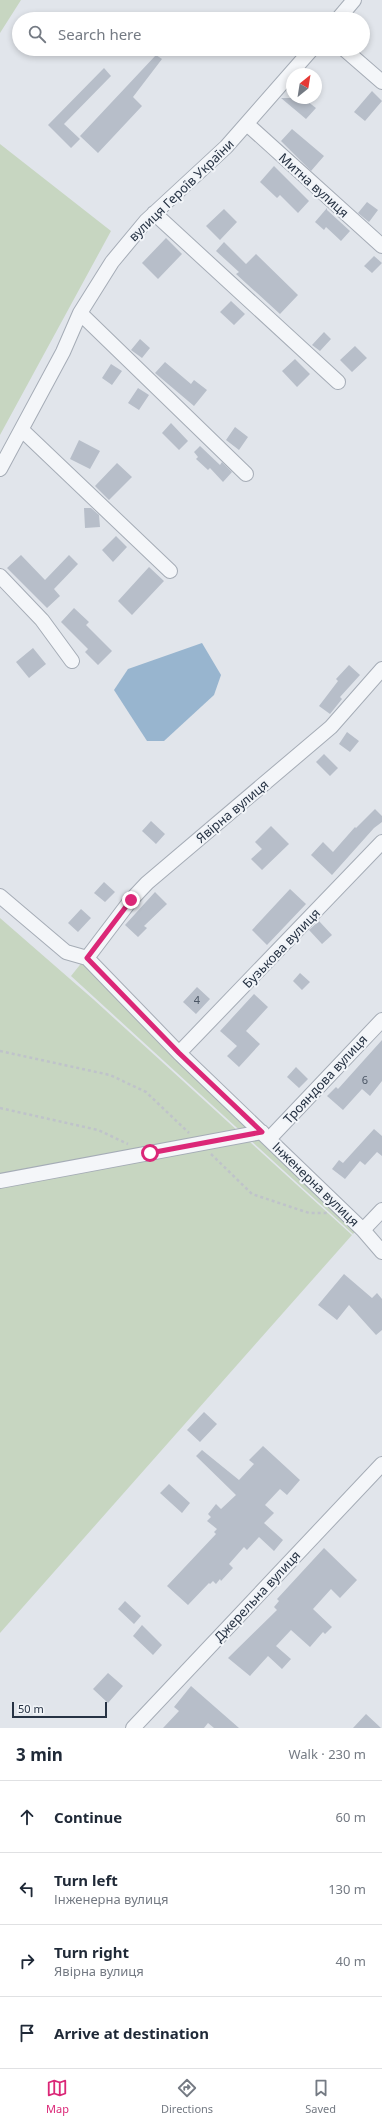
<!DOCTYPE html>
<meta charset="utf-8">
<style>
body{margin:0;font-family:"Noto Sans",sans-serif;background:#f2f2f3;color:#1f2937}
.compass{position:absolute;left:286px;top:68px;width:36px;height:36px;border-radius:50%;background:#fff;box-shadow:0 2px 6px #0003;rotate:30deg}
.scale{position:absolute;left:12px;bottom:10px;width:95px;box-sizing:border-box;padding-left:4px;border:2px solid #273344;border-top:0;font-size:11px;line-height:14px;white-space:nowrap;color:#273344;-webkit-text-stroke:3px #f1f4f8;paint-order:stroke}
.stop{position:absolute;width:12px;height:12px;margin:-9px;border:3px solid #db2777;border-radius:50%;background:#fff}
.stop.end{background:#db2777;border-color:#fff;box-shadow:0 1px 4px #0008}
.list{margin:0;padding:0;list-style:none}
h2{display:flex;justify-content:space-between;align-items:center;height:52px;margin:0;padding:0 16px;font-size:17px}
h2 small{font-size:13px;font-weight:400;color:#747a83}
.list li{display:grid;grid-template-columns:26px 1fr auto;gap:12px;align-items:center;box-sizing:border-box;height:72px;padding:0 16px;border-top:1px solid #e0e1e3}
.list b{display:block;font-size:15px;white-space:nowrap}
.list p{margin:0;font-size:13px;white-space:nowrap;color:#747a83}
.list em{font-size:13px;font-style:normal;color:#747a83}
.icon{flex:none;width:22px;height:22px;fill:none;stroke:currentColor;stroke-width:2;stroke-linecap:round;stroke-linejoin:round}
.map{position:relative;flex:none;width:382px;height:1728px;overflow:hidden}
.search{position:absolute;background:#fff;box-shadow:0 2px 6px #0003;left:12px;right:12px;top:12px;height:44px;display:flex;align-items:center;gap:10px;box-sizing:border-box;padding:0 14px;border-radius:22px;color:#747a83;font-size:15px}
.sheet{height:340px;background:#fff}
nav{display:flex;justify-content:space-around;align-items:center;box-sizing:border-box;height:56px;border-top:1px solid #e0e1e3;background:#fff;font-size:11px;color:#747a83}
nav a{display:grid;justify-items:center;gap:2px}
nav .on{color:#db2777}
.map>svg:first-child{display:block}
</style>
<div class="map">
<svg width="382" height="1728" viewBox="0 0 382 1728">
<rect width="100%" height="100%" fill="#e1e5eb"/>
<!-- green -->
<path fill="#c7d6c1" d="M0 0H21L0 33Z
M0 144 111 231 0 435Z
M0 918 93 999 352 1235 0 1633Z
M83 961 359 1227 353 1234 71 976Z"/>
<!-- water -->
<path fill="#98b5cf" d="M202 643 221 675 214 695 164 741H147L114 690 128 669Z"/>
<!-- building -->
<path fill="#b7bec9" d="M156 55 162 59 133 97 142 106 98 153 80 136Z
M104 68 111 76 64 124 80 139 71 148 48 125Z
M372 91 382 101 365 121 354 112Z
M281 98H303L316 108 306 119Z
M292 129 324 156 311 171 281 141Z
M274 166 309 201 298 213 280 195 277 198 260 182Z
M367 202 378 210 369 222 358 213Z
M327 208V210L350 231 341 241 326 227 324 230 315 222Z
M224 209 237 222 220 240 206 226Z
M166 238 182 254 158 279 142 263Z
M224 242 246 264 256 254 298 295 280 314 236 274 239 272 216 251Z
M374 256 382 263 372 273 364 266Z
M231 301 245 314 234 325 220 312Z
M324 332 331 339 320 351 312 345Z
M140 339 150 348 142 358 131 350Z
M355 346 367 358 352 372 340 360Z
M295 359 310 374 297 387 282 371Z
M165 362 191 384 194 380 207 390 194 406 155 373Z
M111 364 122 371 112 385 102 378Z
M138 388 149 395 139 410 128 403Z
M171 423 188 441 179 450 162 433Z
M235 427 248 437 239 450 226 440Z
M79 440 100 451 90 469 70 459Z
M200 446 220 465 222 462 232 472 223 482 210 468 208 470 196 459 198 457 194 452Z
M117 463 132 477 109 500 95 486Z
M84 508H91L99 515 100 527 85 528Z
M116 536 127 547 113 562 102 550Z
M21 555 45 580 69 555 78 564 54 589 60 596 47 608 7 568Z
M149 567 164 581 132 615 118 601Z
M74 608 89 622 86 625 112 651 98 665 85 652 88 649 61 622Z
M33 648 46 664 29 678 16 662Z
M349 665 360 675 340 697 342 699 330 714 319 706 338 681 336 679Z
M347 732 359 741 350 752 339 744Z
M324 754 338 768 330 776 316 762Z
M375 809 382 816V822L374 828 332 875 311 855 323 842 333 852 355 827 356 828Z
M151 821 165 834 156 844 142 831Z
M271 826 289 844 262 870 251 859 262 849 255 842Z
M104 882 115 892 105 902 94 893Z
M290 889 306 904 267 945 252 930Z
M155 892 167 904 144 926 147 928 138 937 125 925Z
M81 909 91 918 78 932 68 923Z
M319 921 332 935 322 944 309 930Z
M300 973 310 982 302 990 293 981Z
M197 987 210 999 196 1014 183 1002Z
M254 994 268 1007 246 1031 260 1044 239 1067 227 1056 237 1046 220 1031Z
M382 1040V1081L370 1096 362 1089 343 1110 327 1096 336 1087 338 1089Z
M296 1067 308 1079 299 1088 287 1077Z
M374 1129 382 1136V1156L377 1152 365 1165 360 1161 345 1179 332 1169 339 1160 343 1163Z
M344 1274 372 1298 377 1293 382 1299V1330L376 1335 349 1305 337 1320 318 1305Z
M204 1412 217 1424 200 1442 187 1430Z
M263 1446 300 1480 287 1495 280 1489 265 1505 274 1513 264 1523 283 1540 274 1551 259 1537 247 1550 244 1547 229 1564 233 1568 221 1581 220 1579 216 1584 213 1581 210 1584 209 1583 188 1605 167 1586 216 1534 214 1532 217 1529 207 1521 211 1517 208 1514 216 1504 221 1509 236 1495 196 1456 202 1450 239 1480 254 1464 249 1460Z
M169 1484 190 1503 182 1513 160 1493Z
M324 1548 357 1580 340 1598 331 1589 313 1609 332 1627 325 1634 323 1632 310 1647 291 1630 276 1646 291 1659 282 1669 268 1656 250 1676 228 1658 277 1610 274 1607 279 1601 277 1599Z
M125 1601 141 1616 134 1624 118 1609Z
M142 1625 162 1645 153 1655 133 1636Z
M108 1673 123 1686 108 1703 93 1689Z
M191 1686 239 1728H214L208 1723 204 1728H163L179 1711 174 1707Z
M366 1714 381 1728H353Z"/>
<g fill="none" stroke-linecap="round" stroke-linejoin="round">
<defs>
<path id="minor" d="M338 19 354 0
M344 49 382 82
M247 124 382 246
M154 213 338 382
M80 313 246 474
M22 430 170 571
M0 469 63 352 80 313 112 262 146 221 226 147 312 49
M0 576 42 620 72 661
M0 896 66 952 87 958 179 1053 363 1230 382 1252
M87 958 131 900 147 883 331 727 382 669
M179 1053 382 842
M269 1139 382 1020
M0 1181 262 1132
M363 1230 382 1210
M133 1728 382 1464"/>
</defs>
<!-- minor casing -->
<use href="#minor" stroke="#a5acb6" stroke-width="16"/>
<!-- path -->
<path stroke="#bfc3ca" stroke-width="2.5" stroke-dasharray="3 3" stroke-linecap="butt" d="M0 1051 110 1075 146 1092 189 1133
M0 1108 98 1130 128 1144
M211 1154 252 1194 309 1213H327"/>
<!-- minor -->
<use href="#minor" stroke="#f4f6f9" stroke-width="14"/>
</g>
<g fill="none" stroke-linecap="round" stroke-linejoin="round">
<!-- route -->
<path stroke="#db2777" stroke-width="5" d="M131 900 87 958 179 1053 262 1132 150 1153"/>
</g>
<g text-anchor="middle" stroke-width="4" stroke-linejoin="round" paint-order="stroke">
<!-- number labels -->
<g font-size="11" fill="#4b5665">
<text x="197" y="1004">4</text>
<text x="365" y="1084">6</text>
</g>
<!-- street labels -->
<g font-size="13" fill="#273344" stroke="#f1f4f8">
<text transform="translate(314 185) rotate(42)" y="5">Митна вулиця</text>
<text transform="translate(181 190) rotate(-44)" y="5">вулиця Героїв України</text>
<text transform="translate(232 811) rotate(-40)" y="5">Явірна вулиця</text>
<text transform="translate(281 948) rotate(-46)" y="5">Бузькова вулиця</text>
<text transform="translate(325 1079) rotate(-47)" y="5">Трояндова вулиця</text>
<text transform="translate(316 1184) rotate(44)" y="5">Інженерна вулиця</text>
<text transform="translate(257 1596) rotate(-47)" y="5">Джерельна вулиця</text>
</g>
</g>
</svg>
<svg class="compass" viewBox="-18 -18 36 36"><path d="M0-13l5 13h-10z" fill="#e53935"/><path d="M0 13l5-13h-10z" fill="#747a83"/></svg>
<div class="scale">50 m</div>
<div class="stop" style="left:150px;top:1153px"></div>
<div class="stop end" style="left:131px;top:900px"></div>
<div class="search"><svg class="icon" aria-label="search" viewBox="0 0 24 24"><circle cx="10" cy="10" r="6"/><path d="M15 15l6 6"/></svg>Search here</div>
</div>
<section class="sheet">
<h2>3 min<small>Walk · 230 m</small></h2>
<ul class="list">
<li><svg class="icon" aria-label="ahead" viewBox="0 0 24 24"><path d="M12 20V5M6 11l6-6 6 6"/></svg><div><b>Continue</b></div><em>60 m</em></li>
<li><svg class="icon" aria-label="left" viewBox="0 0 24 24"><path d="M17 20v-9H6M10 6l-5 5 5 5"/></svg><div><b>Turn left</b><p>Інженерна вулиця</p></div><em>130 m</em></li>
<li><svg class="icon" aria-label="right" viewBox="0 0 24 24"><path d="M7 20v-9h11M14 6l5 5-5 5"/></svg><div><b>Turn right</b><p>Явірна вулиця</p></div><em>40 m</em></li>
<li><svg class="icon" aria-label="arrive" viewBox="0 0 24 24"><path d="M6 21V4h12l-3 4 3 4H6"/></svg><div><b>Arrive at destination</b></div></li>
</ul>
</section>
<nav>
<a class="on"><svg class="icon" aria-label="map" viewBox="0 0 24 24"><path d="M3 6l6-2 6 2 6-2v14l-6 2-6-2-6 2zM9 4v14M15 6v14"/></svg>Map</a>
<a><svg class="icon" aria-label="directions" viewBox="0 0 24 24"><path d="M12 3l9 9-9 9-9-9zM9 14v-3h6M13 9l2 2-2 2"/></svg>Directions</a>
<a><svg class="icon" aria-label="saved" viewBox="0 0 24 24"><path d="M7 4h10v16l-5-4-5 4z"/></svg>Saved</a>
</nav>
